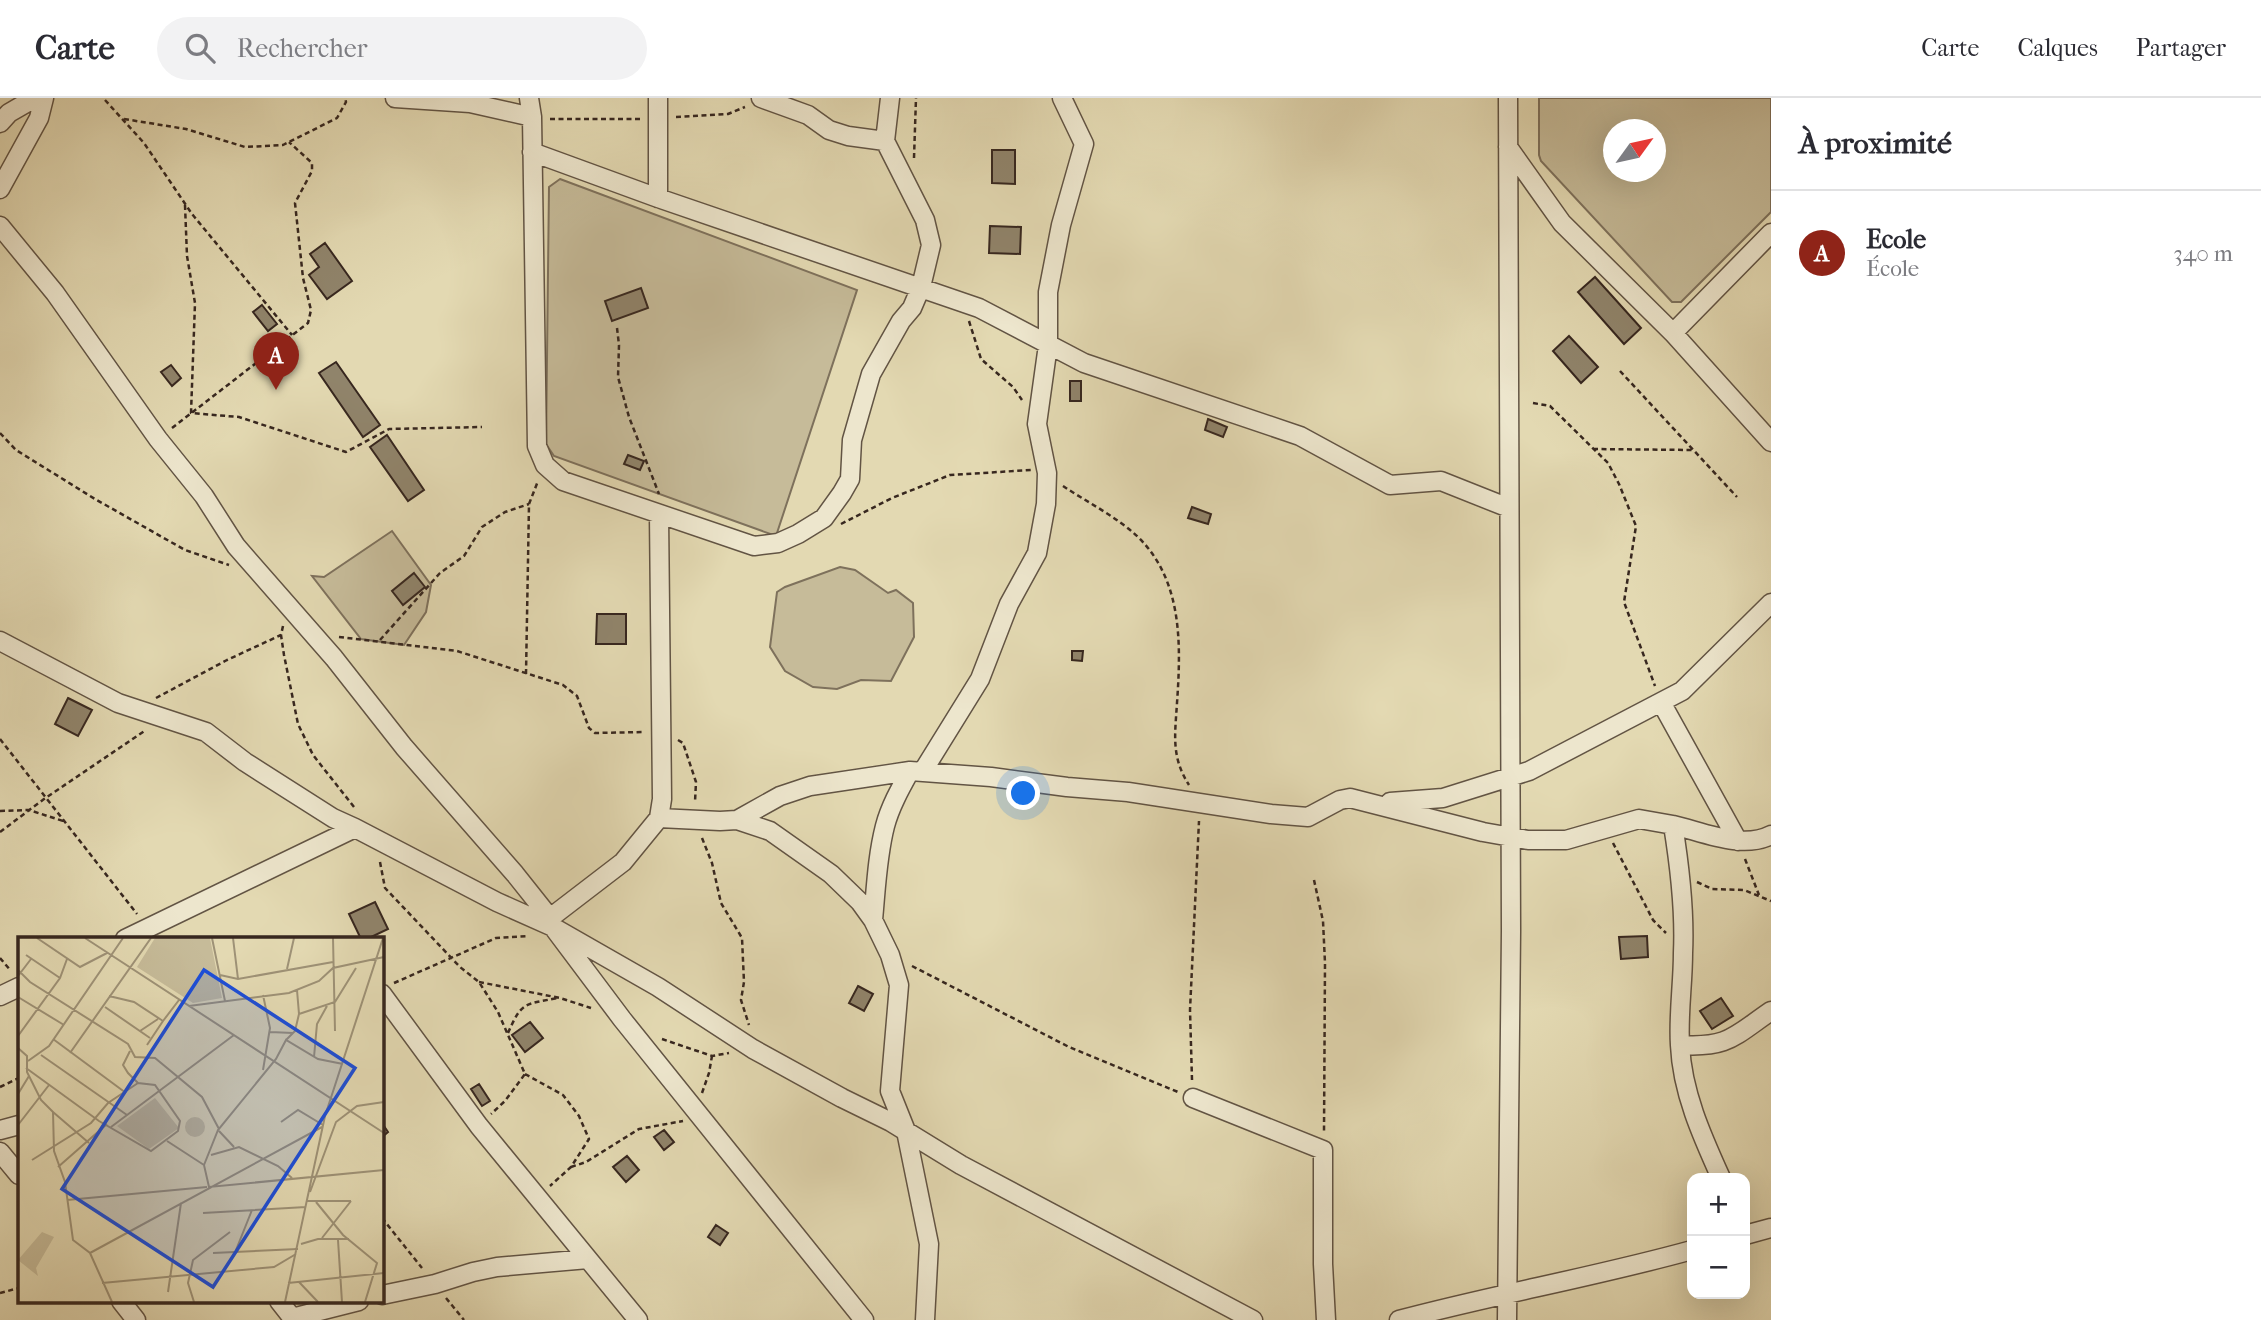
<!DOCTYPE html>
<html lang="fr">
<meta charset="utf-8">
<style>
body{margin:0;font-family:"IM FELL French Canon",serif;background:#f2f2f3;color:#2b2b33}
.controls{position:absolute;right:21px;bottom:21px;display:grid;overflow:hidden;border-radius:14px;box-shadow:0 7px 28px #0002}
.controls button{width:63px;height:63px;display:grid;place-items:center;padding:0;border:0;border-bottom:2px solid #e1e1e2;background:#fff;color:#2b2b33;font:35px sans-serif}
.compass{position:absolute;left:1603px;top:21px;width:63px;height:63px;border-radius:50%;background:#fff;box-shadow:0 7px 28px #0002;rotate:57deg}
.you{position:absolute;left:1024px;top:696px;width:24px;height:24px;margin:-18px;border:5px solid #fff;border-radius:50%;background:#1a73e8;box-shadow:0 0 0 10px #1a73e833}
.badge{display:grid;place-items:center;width:46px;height:46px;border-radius:50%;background:#8f2418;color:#fff;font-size:23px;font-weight:700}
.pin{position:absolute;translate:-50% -58px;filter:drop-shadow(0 2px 4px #0008)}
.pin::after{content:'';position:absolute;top:37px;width:24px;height:21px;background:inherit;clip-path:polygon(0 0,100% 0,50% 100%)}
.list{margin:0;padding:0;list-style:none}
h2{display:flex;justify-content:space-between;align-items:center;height:91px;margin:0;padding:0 28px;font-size:30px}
h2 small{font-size:23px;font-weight:400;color:#7c7c81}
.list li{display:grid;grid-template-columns:46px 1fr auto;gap:21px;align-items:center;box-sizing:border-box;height:126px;padding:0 28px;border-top:2px solid #e1e1e2}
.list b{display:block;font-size:26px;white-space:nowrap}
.list p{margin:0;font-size:23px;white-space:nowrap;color:#7c7c81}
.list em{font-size:23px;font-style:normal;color:#7c7c81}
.icon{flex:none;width:38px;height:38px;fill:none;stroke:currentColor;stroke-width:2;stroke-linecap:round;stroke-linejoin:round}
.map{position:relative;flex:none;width:1771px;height:1222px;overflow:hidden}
header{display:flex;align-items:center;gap:42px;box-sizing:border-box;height:98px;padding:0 35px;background:#fff;border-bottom:2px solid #e1e1e2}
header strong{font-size:33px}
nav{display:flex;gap:38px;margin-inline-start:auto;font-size:24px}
.search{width:490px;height:63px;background:#f2f2f3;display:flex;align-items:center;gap:18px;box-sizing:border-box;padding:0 24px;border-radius:38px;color:#7c7c81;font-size:26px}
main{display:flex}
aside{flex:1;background:#fff}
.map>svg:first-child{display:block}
</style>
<header>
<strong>Carte</strong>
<div class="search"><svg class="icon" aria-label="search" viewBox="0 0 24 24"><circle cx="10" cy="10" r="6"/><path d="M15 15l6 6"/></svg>Rechercher</div>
<nav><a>Carte</a><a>Calques</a><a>Partager</a></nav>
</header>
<main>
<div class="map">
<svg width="1771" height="1222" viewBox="0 0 1771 1222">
<rect width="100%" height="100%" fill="#e3d9b2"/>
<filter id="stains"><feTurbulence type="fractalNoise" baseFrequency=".00286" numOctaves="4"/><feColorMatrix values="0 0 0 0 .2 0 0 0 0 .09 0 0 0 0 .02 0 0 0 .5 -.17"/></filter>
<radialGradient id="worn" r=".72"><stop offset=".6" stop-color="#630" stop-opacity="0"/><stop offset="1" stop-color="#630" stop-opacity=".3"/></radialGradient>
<!-- green -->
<path fill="#c6bb99" stroke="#7e715c" stroke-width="2" fill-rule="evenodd" d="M1539 0H1771V114L1681 204H1672L1541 63 1539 57ZM1614 32H1656V74H1614Z
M560 81 857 192 776 438 554 358 546 346 549 89Z
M392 433 431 487 426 514 404 547 361 541 312 478 324 479Z
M840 469 855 472 888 495 896 492 913 505 914 539 891 583 861 582 837 591 813 589 785 573 770 549 777 494 785 489Z"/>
<!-- building -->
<path fill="#90846b" stroke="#37271f" stroke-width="2" d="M992 52H1015V86L992 85Z
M990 128 1021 129 1020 156 989 155Z
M325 145 352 183 327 201 309 177 319 169 310 156Z
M1595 179 1641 230 1624 246 1578 194Z
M641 190 648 210 612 223 605 203Z
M262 207 277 226 268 233 253 214Z
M1569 238 1598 269 1581 285 1553 253Z
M336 264 380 327 363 339 319 275Z
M171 267 181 280 172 288 161 274Z
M1070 283H1081V303H1070Z
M1208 321 1227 329 1223 339 1205 332Z
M387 337 424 392 408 403 370 349Z
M628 357 644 363 640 372 624 366Z
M1192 409 1211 416 1208 426 1188 420Z
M414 475 425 489 403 507 392 493Z
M597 516H626V546H596Z
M1072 553H1083L1082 563 1072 562Z
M68 600 92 612 78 638 55 626Z
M375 804 388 831 367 841H361L349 816Z
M1647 838 1648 859 1621 861 1619 839Z
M858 888 873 896 864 913 849 905Z
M1721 900 1733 918 1712 931 1700 913Z
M530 924 543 940 525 954 512 937Z
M479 986 490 1003 482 1008 471 991Z
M382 1025 388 1034 382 1039Z
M664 1032 674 1044 664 1052 654 1039Z
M627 1058 639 1072 626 1084 613 1069Z
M716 1127 728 1135 720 1147 708 1139Z"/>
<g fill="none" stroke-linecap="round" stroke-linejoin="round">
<defs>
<path id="minor" d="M395 0 470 5 532 19
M529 0 532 19 537 348 545 367 563 383 754 448 778 445 798 436 824 420 842 395 850 381 852 342 871 276 901 223 912 210 921 189 931 147 925 122 885 43 890 0
M658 0V100
M761 0 808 17 829 32 848 38 885 43
M0 25 9 15 35 0
M1508 49 1562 125 1673 235 1771 344
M532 54 658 100 979 210 1084 265 1300 338 1390 387 1441 383 1509 410
M0 91 39 20 44 0
M0 128 55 195 158 341 204 398 236 448 334 560 404 649 515 776 550 820
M1673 235 1771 135
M659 417 662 701 659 720 623 764 550 820 553 829 622 921 864 1222
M0 543 118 605 206 634 245 664 333 720 355 730 497 804 553 829 658 889 753 951 842 1000 891 1024 961 1067 1253 1222
M1661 604 1738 743
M923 673 980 581 1009 506 1037 455 1046 406 1047 375 1037 326 1048 247V194L1061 127 1084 46 1062 0
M1390 704 1443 700 1529 673 1682 593 1771 505
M659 720 720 723 737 722 780 698 810 688 910 673 991 679 1067 689 1128 694 1271 716 1308 719 1340 702 1350 700 1483 734 1528 742H1566L1639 721 1673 727C1680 770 1685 812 1683 855 1683 886 1678 917 1680 947 1682 994 1702 1038 1721 1080
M737 722 770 733 831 776 860 804 873 822 890 857 899 887 890 993 906 1033 929 1146 925 1222
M1673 727C1703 734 1742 752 1771 737
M873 822C876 791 877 759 885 728 890 709 900 691 910 673
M125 841 355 730
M382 896 479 1028 638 1222
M0 898 19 889
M1680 947C1728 950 1733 939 1771 913
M1193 1000 1323 1052V1166L1326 1222
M0 1032 19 1027
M0 1054 19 1077
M1745 1137 1771 1130
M382 1197 435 1186 473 1174 497 1169 588 1161
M121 1203 136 1222
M279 1203 294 1222
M292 1220 359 1203
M1399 1222C1496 1196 1595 1179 1692 1152
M1507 1222 1511 833 1508 0"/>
</defs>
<!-- minor casing -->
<use href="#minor" stroke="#625444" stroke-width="21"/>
<!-- path -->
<path stroke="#37271f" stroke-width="2.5" stroke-dasharray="5 3.5" stroke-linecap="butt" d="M105 2 144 45 192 116 292 237
M676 19 728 16 745 9
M124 21 186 31 245 49 283 47 337 20 346 4 345 0
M550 21H642
M914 60 916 0
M185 107 187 158 195 205 191 315 239 319 346 354 389 331 482 329
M969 223 981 261 1013 289 1022 302
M617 230 619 247 618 279 629 319 659 396
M1620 273 1737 399
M1533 305 1550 308 1608 365 1619 386 1636 428 1624 504 1655 588
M172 330 308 225 311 212 303 180 295 105 312 73V65L289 44
M0 335 16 352 95 401 185 452 229 467
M1593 351 1695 352
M1063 388C1087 404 1117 419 1138 439 1183 483 1181 547 1177 605 1175 637 1171 659 1189 687
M841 426 892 400 950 377 1031 372
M283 528 281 537 284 557 298 626 313 657 354 709
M339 539 457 553 563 587 577 598 589 630 595 635 645 634
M380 542 440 475 464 458 482 429 505 414 529 406
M526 576 529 406 538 383
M156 600 227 562 281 537
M0 641 137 816
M678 642 683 645 696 684 695 704
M0 713 29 712 63 723
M0 734 44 701 146 632
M702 740 712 765 721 805 742 840 744 884 741 902 749 927
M1613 745 1653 822 1666 835
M1745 761 1759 797
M380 764 385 790 460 869 479 884 498 914 525 976 505 1003 491 1016
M1314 782 1323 823 1325 865 1324 1034
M1697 784 1712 791 1744 792 1771 803
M0 860 11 873
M912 868 1069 949 1178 994
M479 884 560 900 591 910
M394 885 496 840 528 838
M508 935C522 903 524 907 557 900
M662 941 712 958 729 955
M525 976 563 997 579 1018 589 1041 571 1069 550 1088
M1192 982 1190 912 1199 723
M0 989 19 980
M702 995 709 975 712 958
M571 1069 586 1064 639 1031 683 1023
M382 1120 422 1170
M0 1195 19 1190
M446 1200 464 1222"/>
<!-- minor -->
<use href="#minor" stroke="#ede6cd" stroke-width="18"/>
</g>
<!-- overview -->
<g transform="translate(18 839)">
<rect width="366" height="366" fill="#e3d9b2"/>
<path d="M137 1H192L204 61 175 66 119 30ZM137 161 161 191 131 212 99 189ZM167 190a10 10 0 1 1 20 0a10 10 0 1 1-20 0ZM24 295 36 300 18 331 20 339 0 323Z" fill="#c6bb99"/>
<path fill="none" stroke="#9e9277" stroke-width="2" d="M19 1 62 30 89 16M67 1 366 196M194 1 207 64M215 1 220 42M315 1 317 94M8 18 42 41M269 32 276 1M0 33 12 45 110 107 117 120 137 121 184 160 201 192M202 38 220 42 315 25M0 39 13 22M91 59 116 65 145 84 161 63M0 60 46 88M171 69 271 56 301 44 315 31 366 20M87 70 132 101M281 77 317 65 338 31M122 94 140 82M252 95 275 96M0 99 42 41 49 22M35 102 108 156M268 103 277 94 281 77 279 53M129 108 145 84M0 111 9 119V135L23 163 35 175 36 214 47 245 55 303 72 316 94 365M52 116 133 1M23 118 109 178M296 120 299 87 309 69M10 124 31 109 105 1M8 131 81 184 133 214 160 194 162 184 137 148 120 146 110 136 105 128 112 114M245 133 252 91 245 58M0 157 11 139M35 175 71 206M263 185 280 173 305 188M0 188 31 148M93 190 216 98M201 194 216 210M149 204 186 228 191 250 366 233M193 218 221 210 260 229 274 241M14 223 73 186 90 166 120 146M186 228 200 193 258 122 268 103 300 122 325 127M40 230 89 187M292 255 318 185 339 169 366 165M49 263 189 250M288 264H333M298 265 325 298 359 326 347 365M185 276 288 270M304 301 333 264M320 303 324 365M283 307 300 302H331M218 313 234 273M72 316 304 190M195 316 280 312M281 345 300 365M84 346 256 330 278 317M270 346 366 336M150 355 163 266M176 365 170 346 175 323 212 295M267 365 307 179 365 1"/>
<path fill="#1d4ed8" fill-opacity="0.15" stroke="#1d4ed8" stroke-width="3.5" d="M186 33 337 131 195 350 44 252Z"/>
<rect width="366" height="366" fill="none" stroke="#37271f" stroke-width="3.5"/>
</g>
<rect width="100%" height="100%" filter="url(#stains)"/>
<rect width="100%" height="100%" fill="url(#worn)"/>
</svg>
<div class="controls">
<button>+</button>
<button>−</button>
</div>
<svg class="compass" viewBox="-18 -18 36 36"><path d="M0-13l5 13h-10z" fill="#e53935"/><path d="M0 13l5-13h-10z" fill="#7c7c81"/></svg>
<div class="you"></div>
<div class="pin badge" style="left:276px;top:292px">A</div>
</div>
<aside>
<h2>À proximité<small></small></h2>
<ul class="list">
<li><span class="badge">A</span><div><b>Ecole</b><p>École</p></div><em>340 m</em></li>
</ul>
</aside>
</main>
